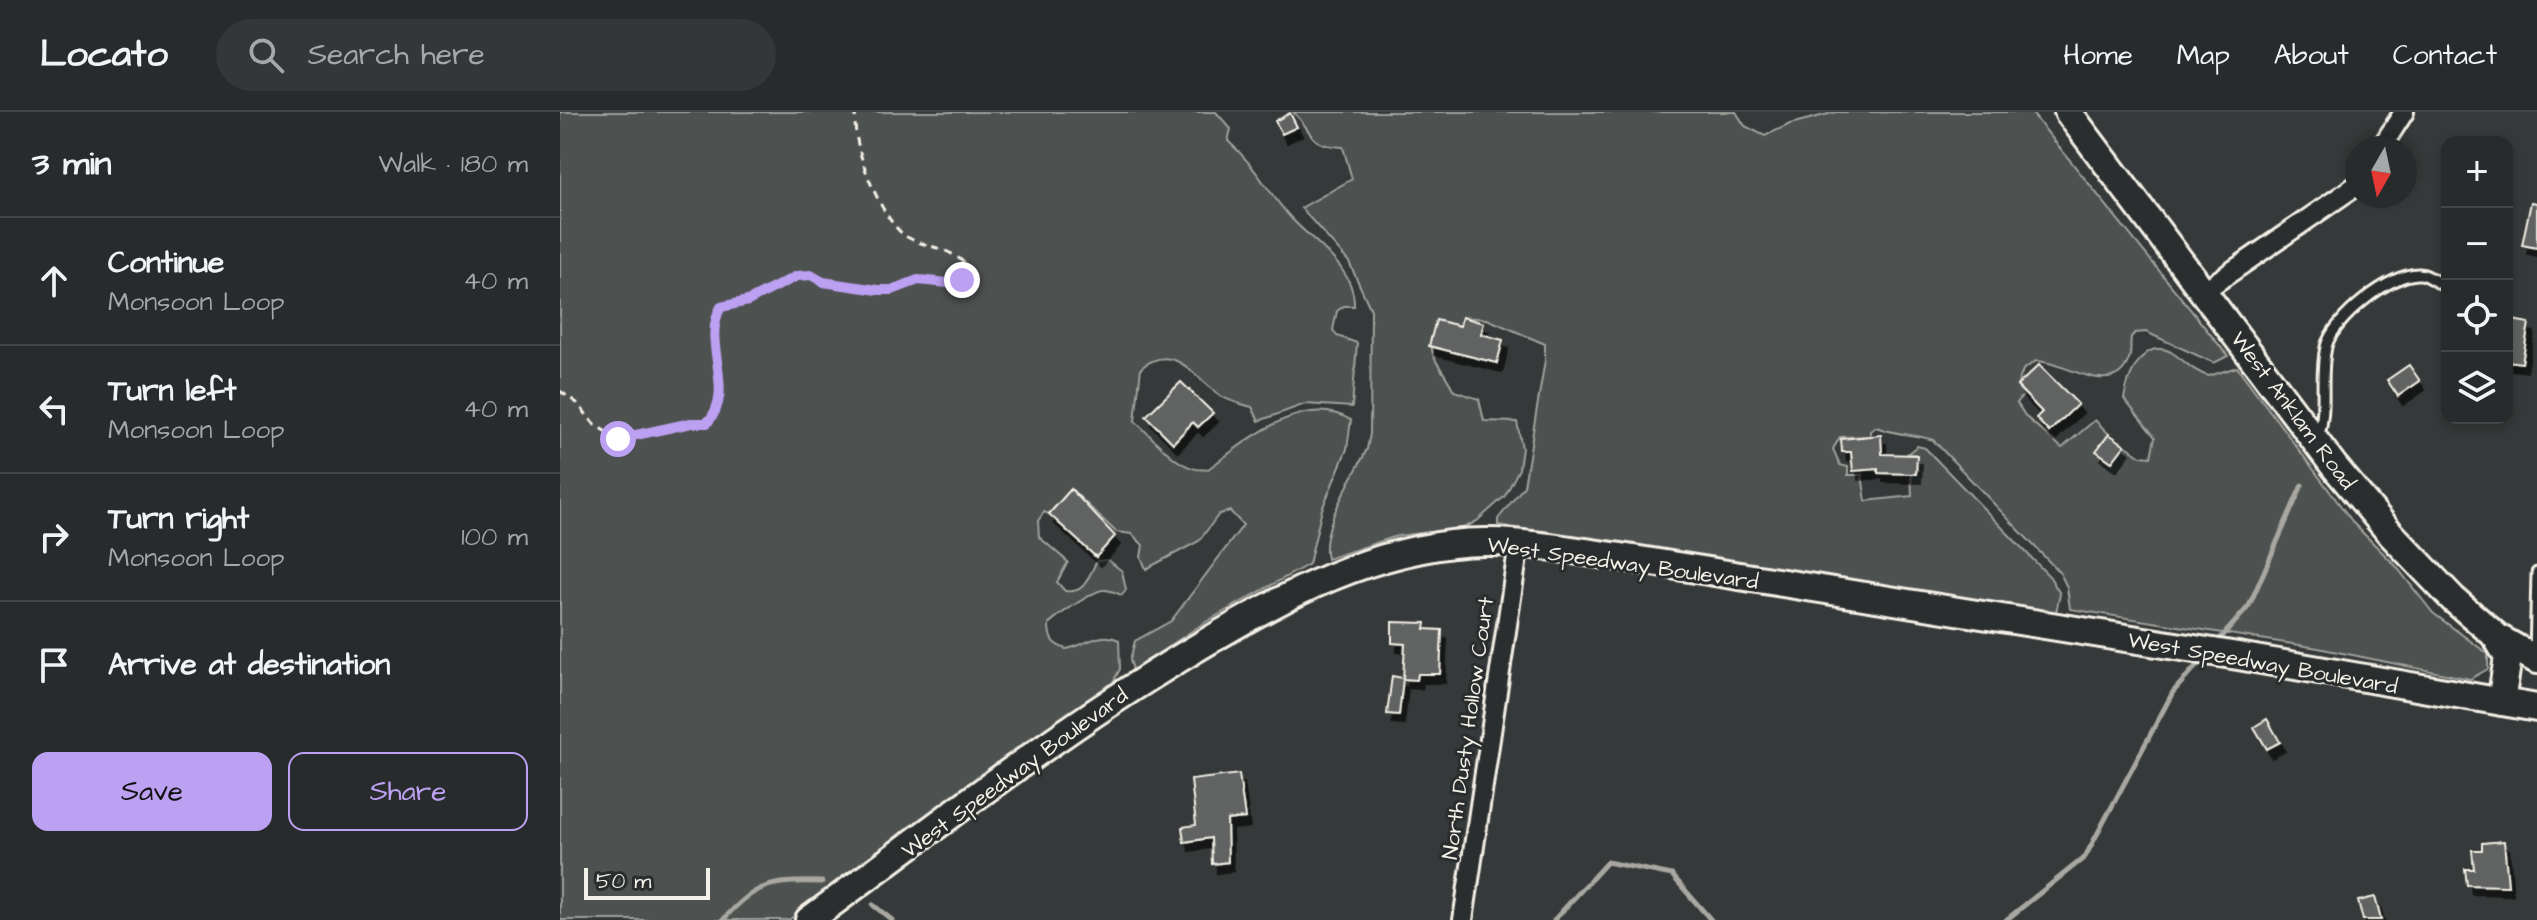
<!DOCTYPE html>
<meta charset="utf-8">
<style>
body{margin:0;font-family:"Architects Daughter",sans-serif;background:#343737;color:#f1f3f6}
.controls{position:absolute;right:24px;top:24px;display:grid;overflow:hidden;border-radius:16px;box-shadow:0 4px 12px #0003}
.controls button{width:72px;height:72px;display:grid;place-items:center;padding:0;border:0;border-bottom:2px solid #444747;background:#282b2b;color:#f1f3f6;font:40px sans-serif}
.compass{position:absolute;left:1785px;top:24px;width:72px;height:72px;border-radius:50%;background:#282b2b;box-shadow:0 4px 12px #0003;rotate:189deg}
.scale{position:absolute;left:24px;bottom:20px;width:126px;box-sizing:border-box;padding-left:8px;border:4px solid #f4f1e8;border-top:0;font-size:22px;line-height:28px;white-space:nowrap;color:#f4f1e8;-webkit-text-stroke:6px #2a2d2e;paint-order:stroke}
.stop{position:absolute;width:24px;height:24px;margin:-18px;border:6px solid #bca0f2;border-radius:50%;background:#fff}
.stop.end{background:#bca0f2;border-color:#fff;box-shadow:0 2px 8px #0008}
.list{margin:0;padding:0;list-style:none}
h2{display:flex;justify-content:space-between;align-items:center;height:104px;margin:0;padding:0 32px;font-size:34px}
h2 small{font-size:26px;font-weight:400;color:#a5a7a9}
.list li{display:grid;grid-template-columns:52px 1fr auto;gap:24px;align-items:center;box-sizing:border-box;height:128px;padding:0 32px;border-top:2px solid #444747}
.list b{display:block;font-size:30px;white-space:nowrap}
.list p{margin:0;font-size:26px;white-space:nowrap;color:#a5a7a9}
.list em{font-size:26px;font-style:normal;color:#a5a7a9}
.actions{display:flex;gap:16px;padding:24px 32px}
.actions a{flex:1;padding:18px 0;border:2px solid #bca0f2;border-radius:16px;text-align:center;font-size:28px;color:#bca0f2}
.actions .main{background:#bca0f2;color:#111}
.icon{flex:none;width:44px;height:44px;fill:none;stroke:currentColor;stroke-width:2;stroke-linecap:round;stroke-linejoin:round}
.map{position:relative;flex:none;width:1977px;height:808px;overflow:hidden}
header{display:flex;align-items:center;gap:48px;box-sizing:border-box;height:112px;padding:0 40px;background:#282b2b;border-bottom:2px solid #444747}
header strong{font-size:38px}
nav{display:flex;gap:44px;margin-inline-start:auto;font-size:28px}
.search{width:560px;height:72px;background:#343737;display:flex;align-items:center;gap:20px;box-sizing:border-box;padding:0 28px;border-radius:44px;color:#a5a7a9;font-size:30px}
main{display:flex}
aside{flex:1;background:#282b2b}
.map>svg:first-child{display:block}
</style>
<header>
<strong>Locato</strong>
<div class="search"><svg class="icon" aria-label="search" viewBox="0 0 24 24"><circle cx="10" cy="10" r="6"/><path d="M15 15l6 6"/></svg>Search here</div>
<nav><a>Home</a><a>Map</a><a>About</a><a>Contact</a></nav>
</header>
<main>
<aside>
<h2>3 min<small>Walk · 180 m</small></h2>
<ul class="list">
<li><svg class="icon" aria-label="ahead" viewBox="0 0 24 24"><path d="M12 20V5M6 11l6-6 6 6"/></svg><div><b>Continue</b><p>Monsoon Loop</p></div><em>40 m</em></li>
<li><svg class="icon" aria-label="left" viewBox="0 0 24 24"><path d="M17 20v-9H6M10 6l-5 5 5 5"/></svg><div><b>Turn left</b><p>Monsoon Loop</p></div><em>40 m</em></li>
<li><svg class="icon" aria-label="right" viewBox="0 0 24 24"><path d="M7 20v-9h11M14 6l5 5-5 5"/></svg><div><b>Turn right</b><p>Monsoon Loop</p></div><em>100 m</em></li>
<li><svg class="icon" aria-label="arrive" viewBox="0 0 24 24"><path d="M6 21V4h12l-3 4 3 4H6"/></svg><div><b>Arrive at destination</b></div></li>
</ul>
<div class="actions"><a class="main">Save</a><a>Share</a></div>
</aside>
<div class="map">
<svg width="1977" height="808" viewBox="0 0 1977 808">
<defs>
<filter id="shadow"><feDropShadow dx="5" dy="9" stdDeviation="0" flood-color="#0009"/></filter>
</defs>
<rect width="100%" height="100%" fill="#363939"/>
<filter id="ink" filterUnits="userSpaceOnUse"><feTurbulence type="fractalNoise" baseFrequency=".0125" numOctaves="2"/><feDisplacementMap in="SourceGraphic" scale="16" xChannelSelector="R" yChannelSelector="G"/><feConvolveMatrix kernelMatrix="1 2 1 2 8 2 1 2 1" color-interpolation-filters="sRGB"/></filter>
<g filter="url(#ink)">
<!-- green -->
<path fill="#4e514f" stroke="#a1a19c" stroke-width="2" d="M0 0H656L671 17 668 29C694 52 708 80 731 106 753 130 796 156 794 194H784L777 199 773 218 777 224 797 231 792 295 745 292 699 309 692 295C682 292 670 290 661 284 635 267 615 228 581 256L575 309C593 325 621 363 648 357 686 330 742 279 791 308L787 337 762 397 749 452 644 511 573 558 570 548 575 529 611 509 683 413 670 399 659 402 639 429 586 457 581 445 583 433 572 422 556 420 511 377 489 402 484 400 478 409 479 425 508 450 497 470 505 479C526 482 528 464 537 449L548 448 562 459 566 478 562 483C555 481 550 477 543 478 535 478 495 505 489 512 489 527 492 532 506 537 525 534 539 518 559 528L560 557 552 572 308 746 229 808H0Z
M733 0H1176L1185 14 1205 24 1230 12 1276 0H1471L1668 244 1654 251 1586 220 1575 221 1571 225C1570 231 1571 238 1570 244 1556 291 1506 249 1476 249L1463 258 1457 274 1464 282 1457 291 1466 305 1502 336 1535 308 1549 322 1537 339 1551 350 1565 333 1581 344 1591 345 1595 325 1564 287C1567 266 1583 225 1611 240 1624 248 1633 260 1649 264L1677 255 1795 413 1835 453 1873 501 1928 542V557L1910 567 1758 536 1510 497 1507 475 1500 461 1373 328C1353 322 1336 323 1316 315L1310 319V324L1280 325 1273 337 1280 353 1288 355V363H1302L1306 389 1352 384 1351 360H1356L1355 342H1347L1357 334 1365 336 1490 465 1500 482 1496 500 1486 502 1328 480 938 413V407L964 374 985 248V232L927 207 902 205 900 214 876 209C865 250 877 244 894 279L919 287 924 309 957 310 962 336 959 357 945 384 917 409 904 416 837 424 767 447C759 415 794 365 807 337L810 322 811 198 789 150 741 96 792 67 783 35C745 33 756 21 733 0Z"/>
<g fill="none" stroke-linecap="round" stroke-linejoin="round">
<!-- stream -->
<path stroke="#a8a7a1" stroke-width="5" d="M1660 527 1689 494 1742 373
M313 793 332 808
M163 808C197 770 212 769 262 770
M994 808 1047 750 1112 763 1151 808
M1446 808 1525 745 1613 580 1638 552"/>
</g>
<!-- building -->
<path fill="#616362" stroke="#f4f1e8" stroke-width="2" filter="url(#shadow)" d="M730 1 737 15 722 22 715 9Z
M1971 90 1977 91V136L1962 133Z
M902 205 924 211 921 222 943 228 937 251 869 234 876 208 900 214Z
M1952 208 1969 211 1962 251 1947 249V218L1950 219Z
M1479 253 1518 292 1489 320 1476 306 1482 300 1457 274Z
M1849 253 1860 269 1838 284 1827 268Z
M621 270 653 301 638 315 633 310 613 331 586 304Z
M1549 322 1565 333 1552 350 1536 339Z
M1321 323 1322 342 1357 343 1356 362 1318 361V357L1293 359 1291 340H1282L1281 327Z
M511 377 555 424 536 445 489 402Z
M832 510 866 511 865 517 882 518 880 562H858L857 568 843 567 845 532 832 531Z
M832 564 843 566 839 603 827 602Z
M1707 607 1720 630 1707 637 1694 615Z
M679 662 685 706 667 708 668 750 652 752 651 726 624 730 622 715 636 713 631 668Z
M1944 729 1948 774 1907 773 1905 757H1914L1912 738H1922V731Z
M1815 785 1821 808H1803L1798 789Z"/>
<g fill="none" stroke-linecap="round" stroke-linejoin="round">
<defs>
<path id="service" d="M1758 327C1768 294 1759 267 1766 235 1772 208 1831 160 1860 162 1866 162 1876 169 1882 173
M1975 543 1977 461"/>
<path id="minor" d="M1821 36 1844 0
M1645 178 1797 73
M903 808 959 432"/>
<path id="secondary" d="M1508 0 1774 354 1831 422 1893 487 1935 523 1948 545 1941 590
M1935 524 1977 548
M249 808C373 717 494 622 625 543 709 492 793 444 892 432 948 425 1005 438 1061 445L1678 544 1977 596"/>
</defs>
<!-- service casing -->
<use href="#service" stroke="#f4f1e8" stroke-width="15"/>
<!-- minor casing -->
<use href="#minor" stroke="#f4f1e8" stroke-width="24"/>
<!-- secondary casing -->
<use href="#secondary" stroke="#f4f1e8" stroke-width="32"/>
<!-- path -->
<path stroke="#f4f1e8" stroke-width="3" stroke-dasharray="8 6" stroke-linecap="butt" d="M0 279 17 291 35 313 58 327 147 311C178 278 140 231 161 195L188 189 237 164 251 163 263 170 318 178H332L358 168 388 171 402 168 408 155C390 134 369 137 347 125 321 110 289 28 296 0"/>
<!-- service -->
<use href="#service" stroke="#2a2d2e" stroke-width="9"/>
<!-- minor -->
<use href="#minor" stroke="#2a2d2e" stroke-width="18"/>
<!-- secondary -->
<use href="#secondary" stroke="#2a2d2e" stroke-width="26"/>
</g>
</g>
<g fill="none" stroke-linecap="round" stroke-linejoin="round" filter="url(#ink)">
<!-- route -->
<path stroke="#bca0f2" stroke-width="10" d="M58 327 131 311H147C178 278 140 231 161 195L188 189 237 164 251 163 263 170 318 178H332L358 168 388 171 402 168"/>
</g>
<g text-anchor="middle" stroke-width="6" stroke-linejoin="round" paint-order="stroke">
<!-- street labels -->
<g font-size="22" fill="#f4f1e8" stroke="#2a2d2e">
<text transform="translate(1734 298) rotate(53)" y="8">West Anklam Road</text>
<text transform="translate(1063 450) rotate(8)" y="8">West Speedway Boulevard</text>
<text transform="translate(1703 550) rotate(10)" y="8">West Speedway Boulevard</text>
<text transform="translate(907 616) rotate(-82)" y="8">North Dusty Hollow Court</text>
<text transform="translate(454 660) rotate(-36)" y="8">West Speedway Boulevard</text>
</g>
</g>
</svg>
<div class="controls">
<button>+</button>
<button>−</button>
<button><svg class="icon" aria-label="locate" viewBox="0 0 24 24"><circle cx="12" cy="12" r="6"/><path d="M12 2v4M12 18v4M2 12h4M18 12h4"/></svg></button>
<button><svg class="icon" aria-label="layers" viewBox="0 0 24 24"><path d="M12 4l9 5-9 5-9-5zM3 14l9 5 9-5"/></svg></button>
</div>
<svg class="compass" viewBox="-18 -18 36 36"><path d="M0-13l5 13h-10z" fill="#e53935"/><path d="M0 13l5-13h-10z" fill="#a5a7a9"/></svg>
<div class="scale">50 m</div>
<div class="stop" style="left:58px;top:327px"></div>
<div class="stop end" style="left:402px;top:168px"></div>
</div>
</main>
